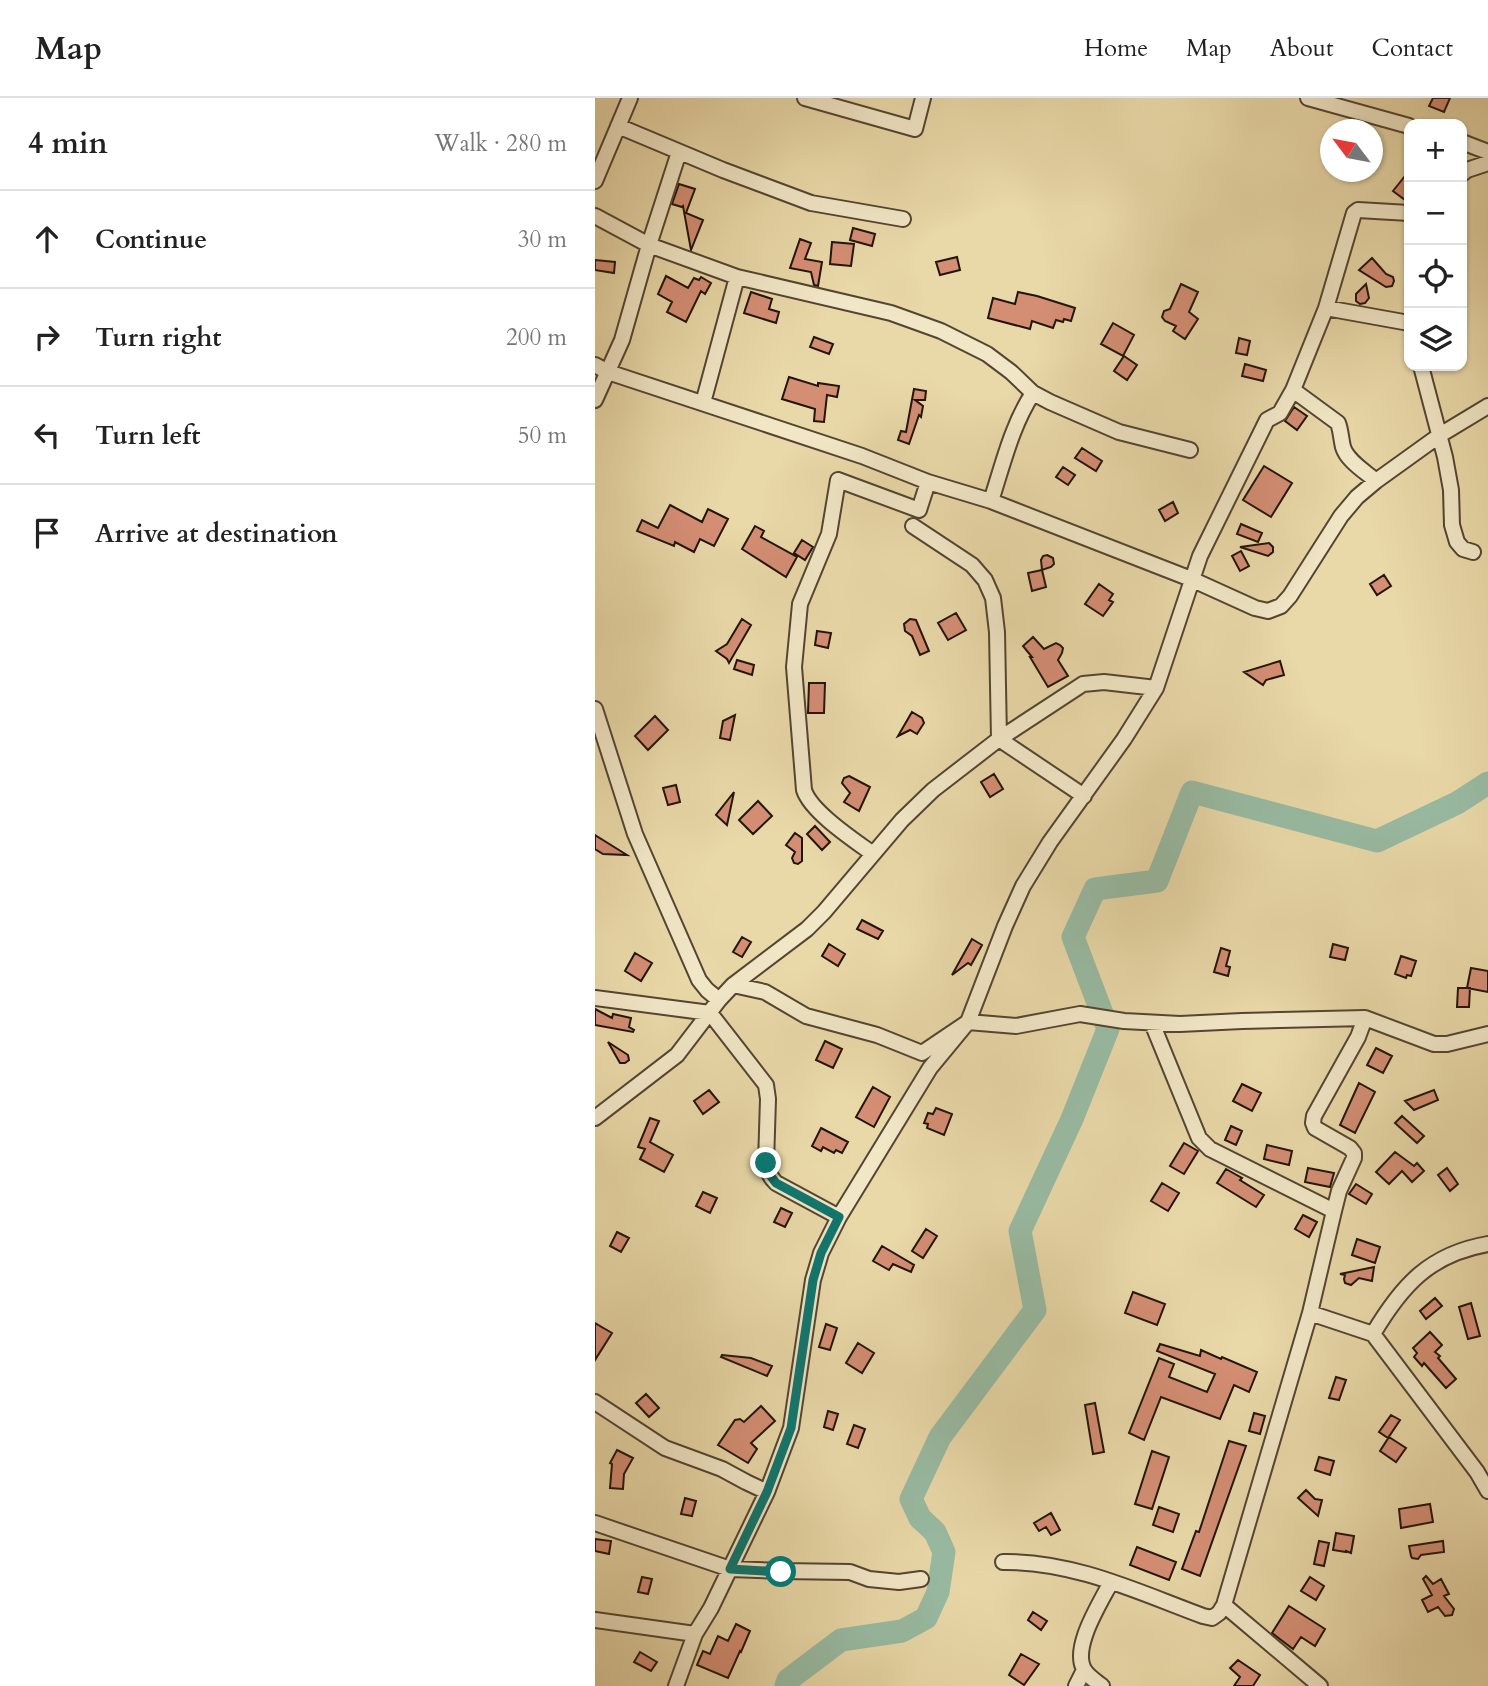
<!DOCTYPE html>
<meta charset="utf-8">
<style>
body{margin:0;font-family:Cardo,serif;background:#f2f2f2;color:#222}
.controls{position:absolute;right:21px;top:21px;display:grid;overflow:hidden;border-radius:14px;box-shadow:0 2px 5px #0004}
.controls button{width:63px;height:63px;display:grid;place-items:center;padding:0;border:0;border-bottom:2px solid #e0e0e0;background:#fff;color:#222;font:35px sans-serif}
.compass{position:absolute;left:725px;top:21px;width:63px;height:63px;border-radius:50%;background:#fff;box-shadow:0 2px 5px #0004;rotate:302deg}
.stop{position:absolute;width:21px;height:21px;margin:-16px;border:5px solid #0f766e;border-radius:50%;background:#fff}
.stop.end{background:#0f766e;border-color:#fff;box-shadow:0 2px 7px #0008}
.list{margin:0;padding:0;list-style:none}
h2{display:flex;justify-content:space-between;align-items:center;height:91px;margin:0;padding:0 28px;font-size:30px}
h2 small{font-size:23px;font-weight:400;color:#767676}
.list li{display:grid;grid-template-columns:46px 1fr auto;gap:21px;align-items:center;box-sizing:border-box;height:98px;padding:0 28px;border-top:2px solid #e0e0e0}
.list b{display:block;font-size:26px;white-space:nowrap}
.list em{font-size:23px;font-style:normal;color:#767676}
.icon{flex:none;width:38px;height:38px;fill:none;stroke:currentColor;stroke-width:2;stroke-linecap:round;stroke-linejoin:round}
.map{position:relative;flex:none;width:893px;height:1588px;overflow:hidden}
header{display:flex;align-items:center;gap:42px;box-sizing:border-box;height:98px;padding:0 35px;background:#fff;border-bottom:2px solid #e0e0e0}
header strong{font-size:33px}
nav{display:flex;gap:38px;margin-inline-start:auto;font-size:24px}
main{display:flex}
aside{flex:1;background:#fff}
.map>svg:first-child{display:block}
</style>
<header>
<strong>Map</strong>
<nav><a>Home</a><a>Map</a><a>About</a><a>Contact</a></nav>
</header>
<main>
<aside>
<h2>4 min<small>Walk · 280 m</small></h2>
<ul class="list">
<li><svg class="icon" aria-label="ahead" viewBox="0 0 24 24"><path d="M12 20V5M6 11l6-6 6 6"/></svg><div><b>Continue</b></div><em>30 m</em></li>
<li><svg class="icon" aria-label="right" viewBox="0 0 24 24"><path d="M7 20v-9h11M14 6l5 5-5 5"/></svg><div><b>Turn right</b></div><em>200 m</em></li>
<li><svg class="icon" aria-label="left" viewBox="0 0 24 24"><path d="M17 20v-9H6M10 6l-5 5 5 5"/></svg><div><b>Turn left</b></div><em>50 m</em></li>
<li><svg class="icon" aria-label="arrive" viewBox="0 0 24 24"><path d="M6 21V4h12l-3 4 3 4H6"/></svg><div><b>Arrive at destination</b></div></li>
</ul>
</aside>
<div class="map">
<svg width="893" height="1588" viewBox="0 0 893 1588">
<rect width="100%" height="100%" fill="#e9d8a8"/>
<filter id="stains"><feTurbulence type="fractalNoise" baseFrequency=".00286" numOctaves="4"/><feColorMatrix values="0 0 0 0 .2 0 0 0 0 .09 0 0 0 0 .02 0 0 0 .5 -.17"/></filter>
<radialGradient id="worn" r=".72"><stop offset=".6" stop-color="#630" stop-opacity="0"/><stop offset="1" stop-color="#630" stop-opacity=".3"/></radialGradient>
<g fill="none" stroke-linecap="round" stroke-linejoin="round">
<!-- river -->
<path stroke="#98bba3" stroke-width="23" d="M191 1588 193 1582 246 1542 307 1533 331 1520 343 1494 349 1454 340 1434 325 1420 316 1401 345 1339 440 1212 425 1133 477 1021 513 931 478 839 500 791 562 783 597 694 782 743 862 705 893 685"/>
</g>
<!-- building -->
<path fill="#d48e74" stroke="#22140a" stroke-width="2" d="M838 0H855L849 14 834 8Z
M814 73V105L798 93Z
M84 86 100 91 91 115 108 122 96 152 88 108 87 109 77 106Z
M258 130 280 136 277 148 255 142Z
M205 141 216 145 210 161 227 164 223 188 219 187 216 174 195 170Z
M237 144 259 146 256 168 235 166Z
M362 159 365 172 345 177 341 164Z
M777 160 791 176 798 179 799 183 797 188 791 189 764 172Z
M0 162 20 164 19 175 0 172Z
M71 178 93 190 99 180 104 182 106 179 116 185 110 196 106 193 91 224 72 214 77 204 63 196Z
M586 186 603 194 594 214 603 221 590 241 578 233 581 228 570 223 567 219 569 213 575 211Z
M771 186 774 200 770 205 765 206 761 203V196Z
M156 194 177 201 174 211 184 214 181 225 149 215Z
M423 194 442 198 480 210 476 223 469 221 468 224 461 222 458 230 437 223 435 231 393 220 398 200 420 206Z
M518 225 539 237 528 258 506 246Z
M219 239 238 246 234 256 215 249Z
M644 240 655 243 652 257 641 255Z
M529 258 542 267 532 282 519 273Z
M650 266 671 272 668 283 647 278Z
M194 279 223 288V285L244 288 242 299 232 297 229 324 219 323 220 311 187 301Z
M319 291 331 293 330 302H320L328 308 326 319 324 317 314 346 303 342 306 333 311 334Z
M699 309 712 318 702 332 690 323Z
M487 350 507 363 501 373 480 360Z
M669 368 697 385 676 419 648 402Z
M468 369 480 377 473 387 461 379Z
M578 404 583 415 570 423 564 412Z
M75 407 107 424 113 411 133 421 119 448 105 441 99 454 80 444 79 448 42 433 47 422 63 430Z
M646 426 667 435 663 444 642 436Z
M160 428 169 433 166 439 202 459 191 479 147 451Z
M207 442 218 449 210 462 199 455Z
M674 445 678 449V454L673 458 645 449Z
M646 453 654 468 645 473 637 458Z
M452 457 458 460 459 466 456 469 447 472 446 462 448 458Z
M447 472 451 489 437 493 433 475Z
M789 477 796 488 782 497 775 486Z
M504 486 518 496 514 502 518 504 508 518 490 506Z
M361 515 371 532 353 542 343 525Z
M147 521 156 527 134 565 132 561 121 553 132 546Z
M315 521 321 522 334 553 325 557 317 538 310 533 309 526Z
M222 533 236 535 233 550 220 547Z
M438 539 449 551 461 545 465 547 468 550 467 555 463 562 473 578 453 589 435 559H437L428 548Z
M142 562 159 567 157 577 139 571Z
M685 563 689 577 671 582 668 587 649 574Z
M214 585H230L229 615H213Z
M317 614 327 620 329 625 322 636 315 632 303 638Z
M140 617 135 642 125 640 128 623Z
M60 618 73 632 53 652 40 638Z
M399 676 408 691 395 699 386 684Z
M254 678 275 689 264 713 249 704 255 695 247 685 249 680Z
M81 687 85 704 73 707 68 690Z
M139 694 132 727 121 717Z
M163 703 177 718 158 736 144 722Z
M220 728 235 744 227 752 212 736Z
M200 735 207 740V763L203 766 199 765 197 760 200 754 191 747Z
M0 737 32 757 8 756 0 751Z
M267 822 288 833 283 841 262 831Z
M147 839 156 844 147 859 138 854Z
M377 841 387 847 376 867 373 865 357 877Z
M234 846 250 856 243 868 227 858Z
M738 846 753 850 750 862 735 859Z
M626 850 635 853 631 868 635 869 633 878 619 874Z
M40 855 57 865 46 883 30 873Z
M806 858 821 863 816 878 812 877 811 880 800 876Z
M876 870 893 873V894L872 890Z
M863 890H875L874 909H862Z
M0 911 17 920 18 916 36 920 34 929 39 932 38 934 0 927Z
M230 943 247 951 238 970 221 962Z
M13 944 33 957 34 962 30 965H25Z
M781 950 797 958 788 975 772 967Z
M764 985 780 994 760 1035 745 1027Z
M647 986 666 995 657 1013 638 1003Z
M278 989 295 999 279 1029 261 1019Z
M114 992 124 1004 108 1016 99 1003Z
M839 992 843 1002 819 1012 810 1003Z
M341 1010 357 1016 349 1037 332 1030 333 1026 329 1025 333 1015 338 1016Z
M807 1018 829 1038 822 1045 800 1025Z
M55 1020 64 1023 55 1044 78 1057 69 1074 45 1061 50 1051 43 1049Z
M636 1028 647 1033 641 1047 630 1042Z
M226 1030 253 1044 247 1055 241 1052 239 1055 228 1049 226 1053 217 1048Z
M589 1045 603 1053 589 1076 575 1068Z
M672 1047 697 1053 694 1067 669 1061Z
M800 1054 819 1068 822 1065 829 1073 817 1084 807 1073 794 1086 781 1074Z
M713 1070 739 1075 735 1089 710 1084Z
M852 1070 863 1086 855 1093 843 1077Z
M631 1071 647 1080 645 1082 669 1097 661 1109 622 1085Z
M567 1085 584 1095 573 1113 556 1103Z
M761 1086 777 1096 771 1106 754 1096Z
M108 1094 122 1100 115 1115 101 1108Z
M186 1110 197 1115 190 1129 179 1124Z
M708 1117 722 1124 714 1139 700 1131Z
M331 1131 342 1138 328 1160 317 1153Z
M22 1134 34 1140 26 1154 15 1148Z
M762 1141 785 1149 780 1165 757 1157Z
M287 1148 319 1167 316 1174 298 1166 294 1172 278 1163Z
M779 1169 777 1183 764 1180 756 1187 750 1185 749 1181 750 1177 745 1176Z
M538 1194 570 1206 562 1227 530 1215Z
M840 1200 847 1208 831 1221 825 1213Z
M876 1205 885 1238 873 1241 864 1209Z
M0 1225 17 1235 0 1262Z
M231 1226 242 1230 235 1252 224 1249Z
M835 1234 847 1247 840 1254 845 1258 843 1260 861 1281 851 1290 829 1265 827 1268 819 1259 822 1255 818 1250Z
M263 1245 279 1255 267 1275 251 1265Z
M565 1246 605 1258 606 1252 626 1261 627 1259 662 1274 654 1294 639 1287 625 1321 566 1299 549 1342 534 1335 564 1260 579 1266 574 1279 612 1294 620 1276 562 1253Z
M127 1257 156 1260 177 1268 172 1278 126 1259Z
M741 1279 751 1282 744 1302 734 1300Z
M51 1296 64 1310 54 1319 41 1305Z
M500 1305 509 1354 498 1356 490 1307Z
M166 1308 180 1323 156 1345 162 1351 153 1365 123 1347 140 1322 145 1321 149 1324Z
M233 1313 243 1316 238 1332 229 1329Z
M659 1315 670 1318 665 1336 654 1333Z
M796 1317 805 1322 793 1340 784 1334Z
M259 1327 270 1331 263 1350 252 1346Z
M794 1339 811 1350 801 1364 785 1353Z
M634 1343 651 1348 605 1478 587 1471 601 1433 604 1434Z
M22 1352 38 1360 29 1376 28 1391 15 1390 17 1366 15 1365Z
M557 1353 574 1359 557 1411 540 1406Z
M724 1359 739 1363 735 1377 720 1372Z
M711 1392 720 1401 727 1402 723 1418 703 1400Z
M90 1400 101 1403 97 1418 86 1416Z
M835 1406 838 1424 806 1430 804 1411Z
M564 1409 584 1416 578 1434 558 1427Z
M456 1415 465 1432 456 1437 451 1429 444 1433 439 1425Z
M741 1435 759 1438 756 1455 751 1453V1454L738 1452Z
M0 1441 16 1443 14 1456 0 1453Z
M724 1443 734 1445 729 1468 719 1466Z
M848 1443 849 1454 826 1457 823 1461 817 1460 816 1458 814 1448Z
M542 1449 581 1464 574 1482 535 1467Z
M831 1478 838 1486 846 1481 854 1496 849 1498 859 1511 857 1517 850 1518 843 1509 833 1514 827 1502 837 1497 828 1481Z
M47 1479 57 1481 53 1496 43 1494Z
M715 1479 729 1488 721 1502 706 1493Z
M694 1508 730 1531 720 1548 706 1539 698 1551 677 1535Z
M438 1514 452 1523 446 1532 433 1522Z
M141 1526 155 1533 146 1554 145 1553 133 1580 102 1567 108 1553 115 1556 123 1538 133 1543Z
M45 1554 62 1564 56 1573 39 1564Z
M426 1556 444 1566 429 1587 414 1577Z
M643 1562 665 1577 658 1588H639L645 1579 635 1570Z"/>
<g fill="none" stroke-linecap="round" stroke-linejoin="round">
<defs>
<path id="minor" d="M210 0 320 31 328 0
M713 0 814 28
M23 28 128 72 216 105 308 121
M867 44 893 54
M867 76 872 72 893 65
M0 83 35 0
M0 118 54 147 142 179 296 215 346 233 392 256 416 274 438 295C417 327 408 366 396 403
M731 210 759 115 763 112 814 115
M0 267 13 274 267 358 333 384 396 403 596 481 660 510 673 513 686 508 695 498 746 418 762 399 781 383 845 337 893 308
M826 268 850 359 856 392 857 427 862 444 868 451 878 454
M438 295 455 304 524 334 595 352
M0 302 27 242 54 147 84 54
M108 305 142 179
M781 383C771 374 752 363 748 349 746 341 746 333 743 325L698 292 731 210 814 225
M318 428 377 467 390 482 398 500 402 534 404 641 489 698
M0 611 40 736 104 882 112 892 124 902
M278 756C259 742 216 714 209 692L199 569 205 506 234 436 243 382 324 412 333 384
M138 887 170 894 211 918 282 937 327 955 373 924 421 928 485 916 529 923 585 926 647 923 770 920 839 946H852L893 936
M0 900 115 915 171 987 173 1001 171 1065C172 1074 175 1079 181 1085L244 1119
M557 925 604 1040 615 1051 739 1113
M0 1020 82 957 124 902 138 887 212 831 229 814 307 722 338 692 404 641 488 586 509 584 561 590
M893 1146C835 1156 807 1187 778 1236L882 1374 893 1393
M715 1215 739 1113 744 1093 759 1060V1055L755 1050 720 1030 718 1025 719 1018 763 939 770 920
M0 1304 70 1350 127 1371 151 1384 172 1394
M0 1425 135 1471 186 1473 255 1474 274 1481 304 1484 326 1481
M408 1464C479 1463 543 1494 608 1518L617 1520 624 1515 629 1507 715 1215 778 1236
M629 1507 725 1588
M0 1522 100 1536
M81 1588 100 1536 116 1510 172 1394 196 1330 218 1182 226 1155 244 1119 335 970 373 924 410 828 428 788 455 744 529 641 561 590 605 458 672 322 685 315 698 292
M481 1588 489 1572
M507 1588C502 1584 494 1579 490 1573 475 1551 506 1504 516 1484"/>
</defs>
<!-- minor casing -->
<use href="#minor" stroke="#544532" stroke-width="18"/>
<!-- minor -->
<use href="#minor" stroke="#f1e6c6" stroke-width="14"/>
</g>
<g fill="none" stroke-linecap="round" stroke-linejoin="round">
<!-- route -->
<path stroke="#0f766e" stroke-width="9" d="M171 1065 172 1073 181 1085 244 1119 226 1155 218 1182 196 1330 172 1394 135 1471 186 1474"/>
</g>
<rect width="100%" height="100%" filter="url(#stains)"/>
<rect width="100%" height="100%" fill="url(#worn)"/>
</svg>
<div class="controls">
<button>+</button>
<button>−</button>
<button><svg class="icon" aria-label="locate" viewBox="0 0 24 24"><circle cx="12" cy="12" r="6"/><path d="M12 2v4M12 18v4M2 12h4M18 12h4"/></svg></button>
<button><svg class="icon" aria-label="layers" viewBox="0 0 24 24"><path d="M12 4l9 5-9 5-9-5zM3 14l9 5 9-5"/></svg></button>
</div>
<svg class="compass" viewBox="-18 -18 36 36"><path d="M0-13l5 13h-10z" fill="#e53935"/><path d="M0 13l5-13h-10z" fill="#767676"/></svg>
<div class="stop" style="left:186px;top:1474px"></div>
<div class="stop end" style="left:171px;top:1065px"></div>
</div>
</main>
